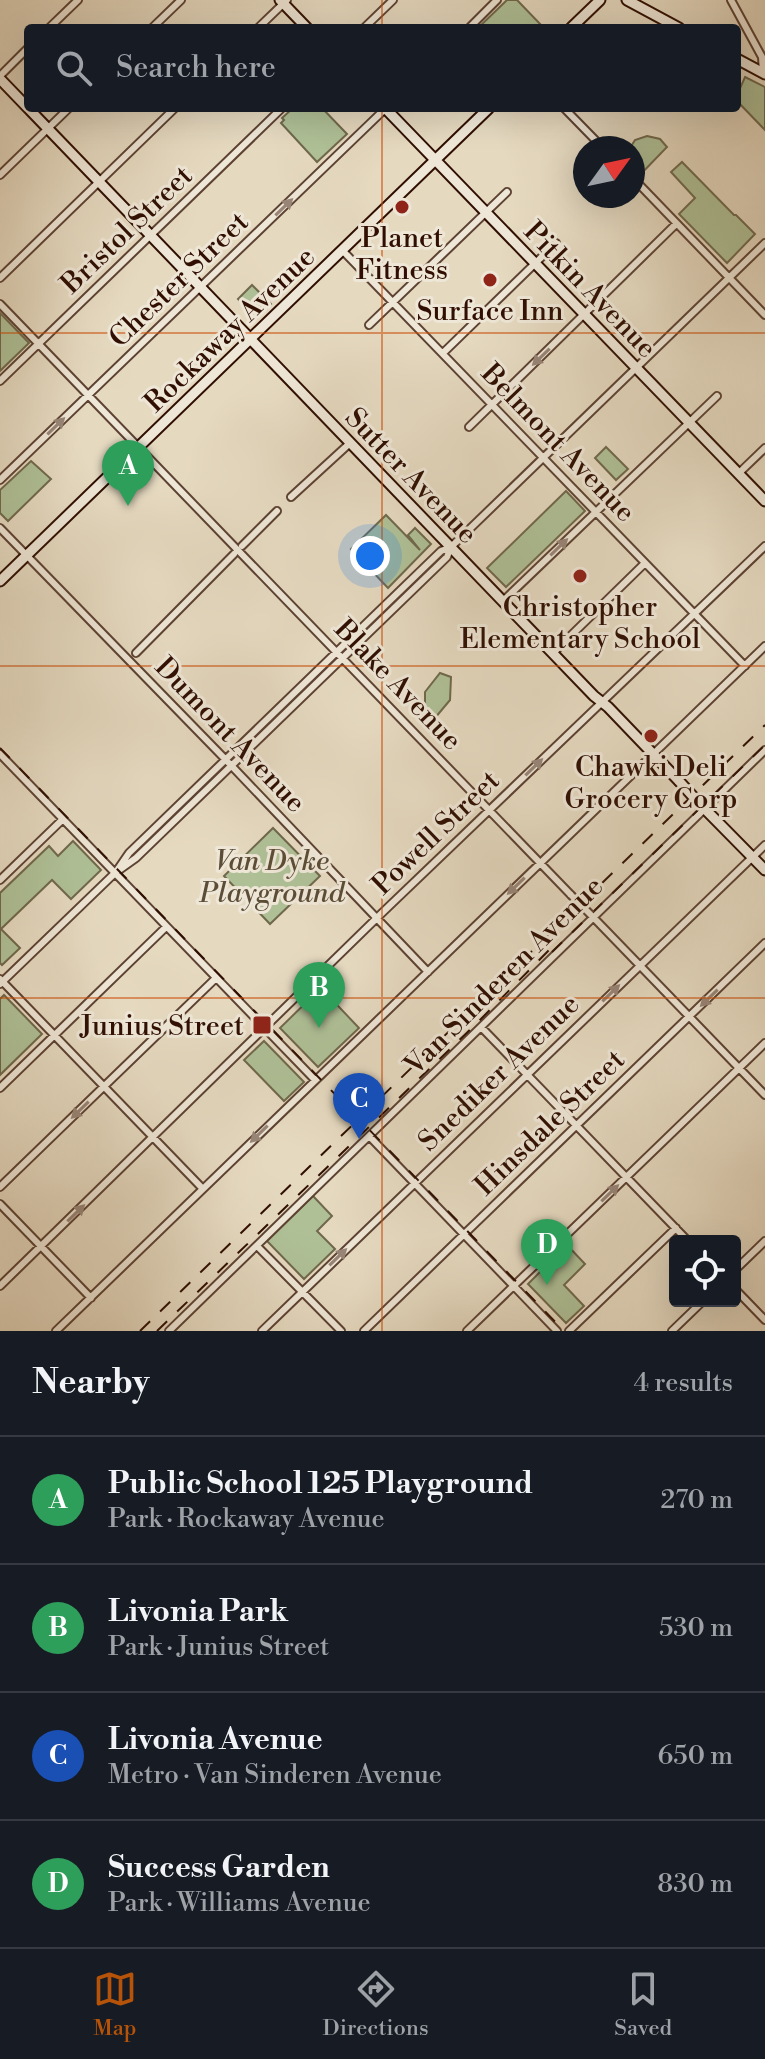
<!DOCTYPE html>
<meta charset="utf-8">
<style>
body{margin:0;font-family:"Libre Bodoni",serif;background:#242831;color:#f1f3f6}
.controls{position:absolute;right:24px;bottom:24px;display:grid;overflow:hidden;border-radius:8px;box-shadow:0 8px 32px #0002}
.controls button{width:72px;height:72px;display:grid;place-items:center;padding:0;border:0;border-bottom:2px solid #363941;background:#171b24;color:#f1f3f6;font:40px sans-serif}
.compass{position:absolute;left:573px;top:136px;width:72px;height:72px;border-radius:50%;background:#171b24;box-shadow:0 8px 32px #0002;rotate:57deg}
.you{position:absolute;left:370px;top:556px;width:28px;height:28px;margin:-20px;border:6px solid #fff;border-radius:50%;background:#1a73e8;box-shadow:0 0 0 12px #1a73e833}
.badge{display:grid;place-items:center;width:52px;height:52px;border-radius:50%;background:#b45309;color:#fff;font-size:26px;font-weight:700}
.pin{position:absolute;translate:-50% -66px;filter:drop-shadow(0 2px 4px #0008)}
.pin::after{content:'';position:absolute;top:42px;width:28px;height:24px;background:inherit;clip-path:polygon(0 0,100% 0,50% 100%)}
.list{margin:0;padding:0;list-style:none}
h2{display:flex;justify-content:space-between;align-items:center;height:104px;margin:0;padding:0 32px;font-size:34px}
h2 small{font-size:26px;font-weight:400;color:#9ea1a6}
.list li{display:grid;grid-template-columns:52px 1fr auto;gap:24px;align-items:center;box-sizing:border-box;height:128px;padding:0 32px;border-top:2px solid #363941}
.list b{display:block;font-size:30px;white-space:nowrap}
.list p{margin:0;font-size:26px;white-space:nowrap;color:#9ea1a6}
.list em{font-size:26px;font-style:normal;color:#9ea1a6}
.icon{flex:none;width:44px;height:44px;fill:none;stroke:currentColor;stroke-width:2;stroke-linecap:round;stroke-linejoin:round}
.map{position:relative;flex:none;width:765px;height:1331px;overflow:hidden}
.search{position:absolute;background:#171b24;box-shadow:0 8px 32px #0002;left:24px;right:24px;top:24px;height:88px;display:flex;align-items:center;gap:20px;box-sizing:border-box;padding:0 28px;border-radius:8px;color:#9ea1a6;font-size:30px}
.sheet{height:616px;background:#171b24}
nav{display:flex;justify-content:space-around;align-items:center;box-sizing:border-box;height:112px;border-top:2px solid #363941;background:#171b24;font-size:22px;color:#9ea1a6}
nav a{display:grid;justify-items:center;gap:4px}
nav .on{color:#b45309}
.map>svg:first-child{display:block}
</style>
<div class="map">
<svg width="765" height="1331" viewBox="0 0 765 1331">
<rect width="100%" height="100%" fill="#e5d9c0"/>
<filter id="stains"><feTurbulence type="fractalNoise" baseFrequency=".0025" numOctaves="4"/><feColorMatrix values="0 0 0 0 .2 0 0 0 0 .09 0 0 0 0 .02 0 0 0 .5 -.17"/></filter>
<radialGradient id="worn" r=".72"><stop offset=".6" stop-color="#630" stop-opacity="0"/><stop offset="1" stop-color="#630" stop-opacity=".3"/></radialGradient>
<!-- green -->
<path fill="#afc097" stroke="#70684c" stroke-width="2" d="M507 0H517L544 28H478Z
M745 77 765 87V130L737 101V95Z
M293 108H322L347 134 317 162 281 123 284 120 282 118Z
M647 136 660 139 667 147 637 178 633 170V148H630L635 140Z
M682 162 734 215H736L755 234 727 263 679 214 695 198 671 172Z
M252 285 271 304 257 318 238 299Z
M0 313 29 343 0 371Z
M606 447 628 469 616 480 595 458Z
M31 461 51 479 8 521 0 513V490Z
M566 491 585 511 506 587 487 568Z
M386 515 420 550 408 535 415 528 431 544 388 588 351 549Z
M440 673 451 677 450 700 435 718 425 714V692Z
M273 828 320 876 270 924 224 876Z
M73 841 101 870 71 899 52 880 1 929 20 948 2 965 0 963V893L49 846 58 856Z
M321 988 359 1028 318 1067 280 1028Z
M4 995 42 1034 0 1075V999Z
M264 1041 304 1082 284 1101 244 1060Z
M313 1196 332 1216 317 1231 335 1249 304 1279 267 1241Z
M567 1245 585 1264 564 1285 584 1306 566 1323 528 1284Z"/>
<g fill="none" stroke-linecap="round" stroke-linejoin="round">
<defs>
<path id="street" d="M731 0 762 57 763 73
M49 28 78 0
M152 28 181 0
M258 28 287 0
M364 28 393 0
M469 28 497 0
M0 76 28 48
M564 108 603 148
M0 175 69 108
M633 178 765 315
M342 250 745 666
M0 278 175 108
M0 304 571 895
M369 325 507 192
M443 353 556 243
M0 381 282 108
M469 427 676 224
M739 473 765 448
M0 480 386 108
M291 497 350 443
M0 528 225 759 428 972
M242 546 277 511
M503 601 717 396
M136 653 234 554
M553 653 645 563
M0 754 315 1080
M118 869 129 853 441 551 451 547
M0 880 63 819
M592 916 765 1095
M0 979 203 1189
M0 984 115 873 136 858 447 557 451 547 765 243
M481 1027 688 1241
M0 1088 166 927
M370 1137 557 1331
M0 1187 216 978
M0 1204 91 1298
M257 1246 341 1331
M735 1270 765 1241
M0 1286 384 911 765 546
M735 1289 765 1320
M56 1331 765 646
M169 1331 765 750
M262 1331 765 845
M364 1331 765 943
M467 1331 765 1043
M569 1331 676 1228
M672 1331 703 1301"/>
<path id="secondary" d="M280 0 307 28
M627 0 679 28
M571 28 600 0
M737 59 765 74
M0 79 28 108
M28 108 594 696 608 707 679 781
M385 108 765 501
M0 581 489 108
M698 802 765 870"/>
</defs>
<!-- street casing -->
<use href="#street" stroke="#5d4232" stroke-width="10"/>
<!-- secondary casing -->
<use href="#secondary" stroke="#300f02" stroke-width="13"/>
<!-- street -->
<use href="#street" stroke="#eee6d6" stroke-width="6"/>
<!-- secondary -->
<use href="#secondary" stroke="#eee6d6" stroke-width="9"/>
<!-- rail -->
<path stroke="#300f02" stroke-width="2" stroke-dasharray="14 14" stroke-linecap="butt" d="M0 748 564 1331
M552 952 765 745
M140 1331 765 725
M157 1331 476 1024 558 941"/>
<defs>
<path id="street-bridge" d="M571 895 591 915"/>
<path id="secondary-bridge" d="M679 781 698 802"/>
</defs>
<!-- street-bridge casing -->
<use href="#street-bridge" stroke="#5d4232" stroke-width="10" stroke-linecap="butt"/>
<!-- secondary-bridge casing -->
<use href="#secondary-bridge" stroke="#300f02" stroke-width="13" stroke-linecap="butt"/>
<!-- street-bridge -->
<use href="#street-bridge" stroke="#eee6d6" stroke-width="6"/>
<!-- secondary-bridge -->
<use href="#secondary-bridge" stroke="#eee6d6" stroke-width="9"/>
</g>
<!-- one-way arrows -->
<defs><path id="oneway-solid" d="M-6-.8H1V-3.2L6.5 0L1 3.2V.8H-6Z" transform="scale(2)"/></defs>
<g fill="#988577">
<use href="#oneway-solid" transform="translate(284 207) rotate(-44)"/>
<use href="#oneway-solid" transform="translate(541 357) rotate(136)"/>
<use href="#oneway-solid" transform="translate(56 426) rotate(-44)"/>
<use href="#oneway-solid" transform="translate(559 547) rotate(-44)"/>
<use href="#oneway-solid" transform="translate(534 767) rotate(-44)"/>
<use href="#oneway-solid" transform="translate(516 886) rotate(136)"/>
<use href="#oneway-solid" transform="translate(611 993) rotate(-44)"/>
<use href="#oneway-solid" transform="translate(709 998) rotate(136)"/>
<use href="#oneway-solid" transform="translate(80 1110) rotate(136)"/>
<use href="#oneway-solid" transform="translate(259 1134) rotate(136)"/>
<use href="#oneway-solid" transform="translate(610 1193) rotate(-44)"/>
<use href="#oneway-solid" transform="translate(76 1213) rotate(-44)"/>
<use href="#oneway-solid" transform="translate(338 1257) rotate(-44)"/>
</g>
<!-- grid -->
<path fill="none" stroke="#cc4e0a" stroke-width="2" stroke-opacity="0.55" d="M382 0V28M382 108V1331M0 333H765M0 666H765M0 998H765"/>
<!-- markers -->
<g fill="#8f2418" stroke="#eee6d6" stroke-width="3">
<circle cx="402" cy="207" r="8"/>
<circle cx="490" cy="280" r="8"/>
<circle cx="580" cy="576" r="8"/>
<circle cx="651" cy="736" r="8"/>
<rect x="252" y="1015" width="20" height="20" rx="4"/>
</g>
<g text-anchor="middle" stroke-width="6" stroke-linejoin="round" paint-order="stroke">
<!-- street labels -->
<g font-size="28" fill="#300f02" stroke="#eee6d6">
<text transform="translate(126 229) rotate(-44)" y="10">Bristol Street</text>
<text transform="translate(178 279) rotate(-44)" y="10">Chester Street</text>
<text transform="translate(591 289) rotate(46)" y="10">Pitkin Avenue</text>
<text transform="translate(229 329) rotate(-44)" y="10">Rockaway Avenue</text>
<text transform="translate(559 442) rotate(46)" y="10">Belmont Avenue</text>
<text transform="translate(412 475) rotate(46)" y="10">Sutter Avenue</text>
<text transform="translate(399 684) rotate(46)" y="10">Blake Avenue</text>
<text transform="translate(231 734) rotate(46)" y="10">Dumont Avenue</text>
<text transform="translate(435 832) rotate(-44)" y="10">Powell Street</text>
<text transform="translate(503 975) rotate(-45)" y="10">Van Sinderen Avenue</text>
<text transform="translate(498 1072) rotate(-44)" y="10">Snediker Avenue</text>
<text transform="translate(549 1122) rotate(-44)" y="10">Hinsdale Street</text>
</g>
<!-- poi labels -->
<g font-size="28" fill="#300f02" stroke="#eee6d6">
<text x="402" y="247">Planet<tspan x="402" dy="32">Fitness</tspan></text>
<text x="490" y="320">Surface Inn</text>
<text x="580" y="616">Christopher<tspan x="580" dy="32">Elementary School</tspan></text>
<text x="651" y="776">Chawki Deli<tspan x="651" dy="32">Grocery Corp</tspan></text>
<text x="244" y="1035" text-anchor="end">Junius Street</text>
</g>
<!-- park labels -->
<g font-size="28" font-style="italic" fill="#5c4d36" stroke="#eee6d6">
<text x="272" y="870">Van Dyke<tspan x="272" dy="32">Playground</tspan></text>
</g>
</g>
<rect width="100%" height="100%" filter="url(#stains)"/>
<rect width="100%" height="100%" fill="url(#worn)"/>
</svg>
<div class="controls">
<button><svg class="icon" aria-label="locate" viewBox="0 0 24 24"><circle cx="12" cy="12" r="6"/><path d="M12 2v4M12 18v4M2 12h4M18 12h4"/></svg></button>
</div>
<svg class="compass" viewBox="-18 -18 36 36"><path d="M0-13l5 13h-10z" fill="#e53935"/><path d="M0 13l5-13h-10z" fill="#9ea1a6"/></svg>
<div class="you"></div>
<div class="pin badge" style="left:128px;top:506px;background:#2e9e5b">A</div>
<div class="pin badge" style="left:319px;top:1028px;background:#2e9e5b">B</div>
<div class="pin badge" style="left:359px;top:1139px;background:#1a4fb4">C</div>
<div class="pin badge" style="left:547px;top:1285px;background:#2e9e5b">D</div>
<div class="search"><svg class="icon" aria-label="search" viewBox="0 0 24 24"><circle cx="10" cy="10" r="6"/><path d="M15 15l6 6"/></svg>Search here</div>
</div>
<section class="sheet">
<h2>Nearby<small>4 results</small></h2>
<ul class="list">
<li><span class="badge" style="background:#2e9e5b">A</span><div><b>Public School 125 Playground</b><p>Park · Rockaway Avenue</p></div><em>270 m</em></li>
<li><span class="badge" style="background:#2e9e5b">B</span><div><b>Livonia Park</b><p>Park · Junius Street</p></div><em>530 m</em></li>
<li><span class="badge" style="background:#1a4fb4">C</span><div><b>Livonia Avenue</b><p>Metro · Van Sinderen Avenue</p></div><em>650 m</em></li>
<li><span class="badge" style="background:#2e9e5b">D</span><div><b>Success Garden</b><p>Park · Williams Avenue</p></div><em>830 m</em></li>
</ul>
</section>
<nav>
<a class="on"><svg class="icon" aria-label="map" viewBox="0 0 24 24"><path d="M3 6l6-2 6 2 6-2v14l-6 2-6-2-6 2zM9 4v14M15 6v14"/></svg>Map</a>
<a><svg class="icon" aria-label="directions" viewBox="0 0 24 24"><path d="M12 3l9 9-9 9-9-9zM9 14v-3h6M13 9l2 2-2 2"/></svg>Directions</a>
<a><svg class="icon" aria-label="saved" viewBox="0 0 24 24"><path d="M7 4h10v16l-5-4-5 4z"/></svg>Saved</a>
</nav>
